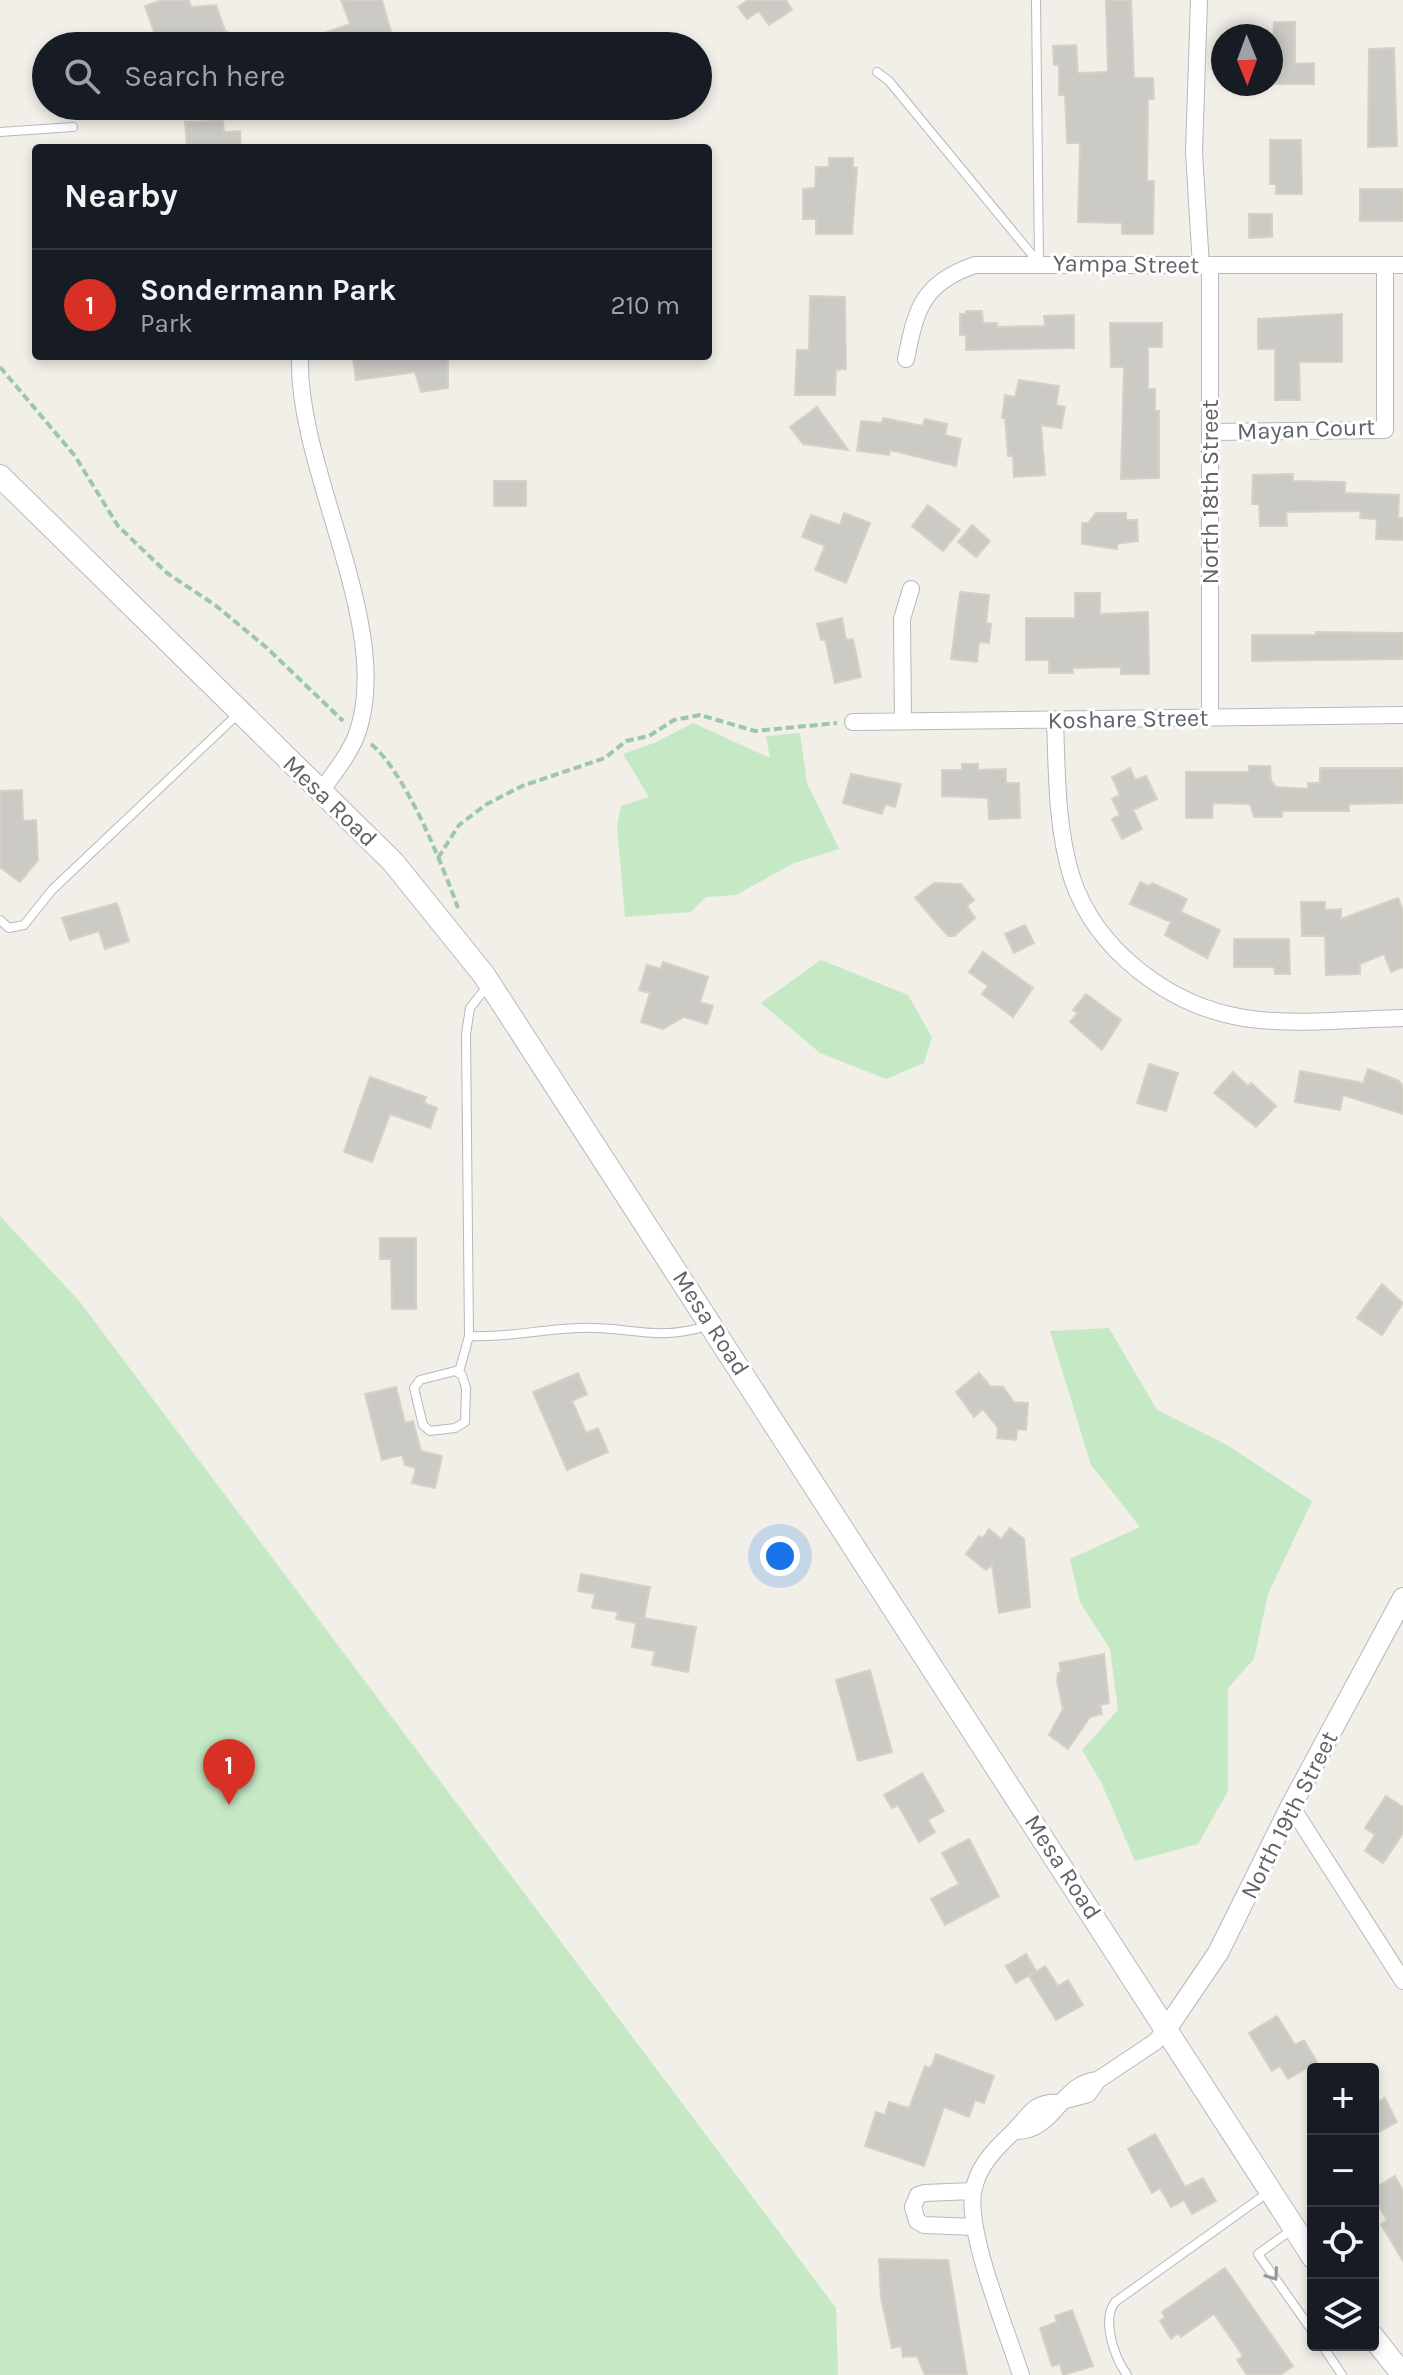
<!DOCTYPE html>
<meta charset="utf-8">
<style>
body{margin:0;font-family:Karla,sans-serif;background:#242831;color:#f1f3f6}
.controls{position:absolute;right:24px;bottom:24px;display:grid;overflow:hidden;border-radius:8px;box-shadow:0 4px 12px #0003}
.controls button{width:72px;height:72px;display:grid;place-items:center;padding:0;border:0;border-bottom:2px solid #363941;background:#171b24;color:#f1f3f6;font:40px sans-serif}
.compass{position:absolute;left:1211px;top:24px;width:72px;height:72px;border-radius:50%;background:#171b24;box-shadow:0 4px 12px #0003;rotate:179deg}
.you{position:absolute;left:780px;top:1556px;width:28px;height:28px;margin:-20px;border:6px solid #fff;border-radius:50%;background:#1a73e8;box-shadow:0 0 0 12px #1a73e833}
.badge{display:grid;place-items:center;width:52px;height:52px;border-radius:50%;background:#d93025;color:#fff;font-size:26px;font-weight:700}
.pin{position:absolute;translate:-50% -66px;filter:drop-shadow(0 2px 4px #0008)}
.pin::after{content:'';position:absolute;top:42px;width:28px;height:24px;background:inherit;clip-path:polygon(0 0,100% 0,50% 100%)}
.list{margin:0;padding:0;list-style:none}
h2{display:flex;justify-content:space-between;align-items:center;height:104px;margin:0;padding:0 32px;font-size:34px}
h2 small{font-size:26px;font-weight:400;color:#9ea1a6}
.list li{display:grid;grid-template-columns:52px 1fr auto;gap:24px;align-items:center;box-sizing:border-box;height:112px;padding:0 32px;border-top:2px solid #363941}
.list b{display:block;font-size:30px;white-space:nowrap}
.list p{margin:0;font-size:26px;white-space:nowrap;color:#9ea1a6}
.list em{font-size:26px;font-style:normal;color:#9ea1a6}
.icon{flex:none;width:44px;height:44px;fill:none;stroke:currentColor;stroke-width:2;stroke-linecap:round;stroke-linejoin:round}
.map{position:relative;flex:none;width:1403px;height:2375px;overflow:hidden}
.search{position:absolute;background:#171b24;box-shadow:0 4px 12px #0003;left:32px;top:32px;width:680px;height:88px;display:flex;align-items:center;gap:20px;box-sizing:border-box;padding:0 28px;border-radius:44px;color:#9ea1a6;font-size:30px}
.panel{position:absolute;background:#171b24;box-shadow:0 4px 12px #0003;left:32px;top:144px;width:680px;height:216px;border-radius:8px}
.map>svg:first-child{display:block}
</style>
<div class="map">
<svg width="1403" height="2375" viewBox="0 0 1403 2375">
<rect width="100%" height="100%" fill="#f1efe8"/>
<!-- green -->
<path fill="#c5e8c5" d="M693 723 770 758 766 736 800 733 807 783 839 849 794 863 736 895 706 897 691 912 625 917 617 826 621 806 649 797 623 754 654 743Z
M821 960 908 995 932 1037 924 1063 886 1079 820 1053 761 1003Z
M0 1216 80 1302 836 2308 838 2375H0Z
M1109 1328 1157 1410 1227 1445 1312 1501 1268 1594 1254 1659 1228 1688V1791L1198 1844 1135 1861 1101 1782 1082 1750 1118 1710 1110 1649 1080 1602 1070 1559 1140 1527 1091 1465 1050 1331Z"/>
<!-- building -->
<path fill="#cccac5" stroke="#d6d1c6" stroke-width="2" d="M162 0H189L191 7 216 5 225 31 253 46H195L192 41 178 46H159L145 6Z
M341 0H382L395 46H329L324 33 350 24Z
M748 0H786L792 10 769 25 759 11 747 19 738 7Z
M1106 0H1131L1134 78H1153L1154 99H1148L1147 181H1154L1153 234H1122V223L1078 222 1080 143H1067L1065 95H1059V65H1054L1053 46 1076 45 1078 73 1108 72Z
M1274 22H1295V64L1314 63V84H1271Z
M1394 48 1397 146 1368 147 1369 49Z
M223 121 224 132 240 131 241 148H187L185 122Z
M1270 140H1301L1302 194H1276V184H1270Z
M829 158H853V168H857L852 234H816V219H803V189L815 188 816 167H829Z
M1360 189H1403V221H1360Z
M1249 214H1272V237L1249 238Z
M810 296 845 297 846 369 836 370 835 395H795L797 350H809Z
M966 311H982L983 323H997V327L1045 326 1044 316 1074 315V348L966 350V335H960V314H966Z
M1342 314V362H1299L1300 400H1275V349H1258V319Z
M1110 323H1162V347H1148V389H1155V411H1159V478L1121 479 1124 367H1111Z
M375 356 448 359V388L421 392 415 372 356 380 353 358Z
M1019 380 1059 386 1056 405 1065 407 1061 428 1041 425 1045 475 1014 477 1013 456H1008L1005 418H1002L1005 395 1015 397Z
M817 407 848 450 803 444 790 427Z
M883 418 923 426 925 419 947 424 945 435 961 439 956 466 890 450 889 455 857 451 861 421 882 423Z
M1293 474V481L1345 482V493L1399 495 1398 518H1403V540L1376 539 1377 519 1360 518 1361 511 1286 512 1287 526H1260L1259 504H1252L1253 475Z
M494 481H526V506H494Z
M928 505 960 530 943 551 912 526Z
M844 513 870 523 846 583 815 570 825 546 802 537 811 515 840 525Z
M1096 513H1126V520H1137L1138 541 1117 544V549L1082 544V523H1088Z
M972 525 990 541 976 557 958 542Z
M960 592 989 595 986 623 991 624 989 643 979 642 977 662 951 659Z
M1075 593H1100V614L1148 612 1149 674H1121V667L1072 668 1073 673H1049V660H1026V618H1075Z
M842 618 846 640 853 639 861 677 835 683 825 639 821 640 817 624Z
M1316 632 1403 633V659L1252 661V635H1316Z
M962 764H978V770L1006 769V783H1019L1020 818 989 819 988 798 942 796V770H962Z
M1249 766H1270L1271 781 1276 787 1308 789V783H1320V768H1403V803L1349 804V811H1282V817H1254L1250 804 1213 803 1212 818H1186V772H1249Z
M1130 768 1135 780 1146 776 1157 799 1133 810 1142 829 1122 839 1112 819 1120 815 1112 799 1120 795 1112 777Z
M851 774 901 784 895 807 885 804 882 814 843 803Z
M22 790 23 821 36 820 38 860 20 882 0 867V791Z
M1140 882 1149 886 1152 883 1187 899 1181 912 1220 930 1207 958 1165 935 1171 922 1130 904Z
M934 883 961 884 974 900 967 906 975 918 954 936H948L915 898Z
M1398 898 1403 910V967L1391 972 1384 954 1360 964V974L1326 975 1325 936H1302L1301 902H1325V910L1341 909V919Z
M117 903 129 941 105 949 99 931 70 940 62 918Z
M1025 925 1034 943 1014 953 1005 934Z
M1234 939H1289L1290 974H1275L1274 967H1234Z
M983 952 1033 988 1013 1017 982 994 988 986 969 972Z
M663 962 708 977 700 1002 713 1006 707 1024 684 1017 663 1029 641 1022 650 993 639 990 647 965 661 969Z
M1086 994 1121 1020 1102 1050 1070 1022 1078 1013 1073 1010Z
M1149 1064 1178 1073 1166 1111 1137 1103Z
M1368 1069 1398 1080 1403 1086V1114L1343 1095 1340 1110 1295 1102 1300 1071 1363 1083Z
M1233 1072 1248 1086 1251 1083 1276 1106 1256 1127 1214 1093Z
M370 1077 426 1097 424 1103 437 1108 430 1128 390 1114 372 1162 344 1152Z
M380 1238H416V1309H392L391 1259H380Z
M1382 1284 1403 1303 1382 1335 1357 1318Z
M578 1373 587 1394 572 1401 586 1433 598 1428 608 1452 567 1470 533 1392Z
M979 1373 990 1386 1003 1387 1014 1402 1028 1403 1026 1430 1017 1429 1016 1440 997 1438 998 1428 983 1409 974 1417 956 1392Z
M396 1387 405 1423 413 1421 421 1451 442 1456 435 1488 412 1483 416 1468 405 1465 402 1455 382 1460 365 1394Z
M1010 1528 1024 1539 1030 1607 999 1613 992 1565 986 1570 966 1554 979 1536 983 1538 989 1529 1001 1539Z
M581 1574 650 1587 644 1618 696 1627 688 1672 652 1665 655 1651 632 1647 636 1623 616 1619 618 1612 592 1608 595 1594 578 1591Z
M1104 1654 1109 1703 1100 1705 1102 1714 1090 1717 1068 1749 1049 1735 1063 1709 1057 1681 1058 1673 1061 1672 1059 1663Z
M870 1670 892 1752 858 1761 836 1680Z
M922 1773 944 1811 928 1820 935 1832 919 1842 898 1805 892 1808 884 1795Z
M1386 1796 1403 1807V1833L1383 1863 1365 1851 1375 1835 1365 1828Z
M969 1839 999 1896 945 1925 931 1899 959 1884 942 1853Z
M1026 1954 1036 1971 1016 1983 1006 1966Z
M1045 1966 1058 1986 1068 1980 1083 2005 1056 2020 1029 1976Z
M1277 2016 1295 2045 1304 2040 1317 2062 1288 2079 1280 2066 1272 2071 1249 2033Z
M936 2054 994 2076 984 2103 975 2100 969 2117 944 2107 924 2166 865 2146 876 2112 885 2115 889 2102 909 2108 925 2066 931 2068Z
M1385 2098 1397 2122 1373 2135V2105Z
M1155 2134 1185 2187 1203 2178 1216 2201 1192 2214 1184 2200 1171 2207 1160 2188 1152 2193 1128 2149Z
M1395 2176 1403 2191V2261L1381 2224 1387 2220 1373 2197V2189Z
M879 2259 948 2260 967 2375H925L917 2356 903 2357 901 2346 892 2348 881 2298Z
M1225 2268 1293 2366 1280 2375H1247L1237 2360 1243 2356 1214 2314 1181 2337 1178 2333 1171 2339 1160 2321 1165 2317 1162 2312Z
M1072 2310 1093 2366 1063 2375 1060 2364 1052 2366 1040 2328 1057 2322 1055 2316Z"/>
<g fill="none" stroke-linecap="round" stroke-linejoin="round">
<defs>
<path id="service" d="M1036 0 1039 262
M877 72 889 81 1038 262
M0 132 73 127
M0 920 9 928 24 925 52 890 239 713
M469 1336 466 1034 470 1008 489 984
M455 1371 462 1375 466 1388 465 1422 455 1428 430 1431 423 1425 414 1388 420 1380Z
M459 1372 469 1336C507 1338 542 1329 579 1328 628 1326 656 1342 707 1326
M1294 2228 1258 2254 1313 2332
M1322 2345 1342 2375
M1127 2375C1115 2358 1101 2321 1115 2302L1270 2191"/>
<path id="minor" d="M1199 0 1194 152 1201 266
M300 356C296 470 395 627 357 734 349 755 334 773 321 791
M906 359C916 309 922 283 975 265H1403
M1210 432 1385 430V265
M1210 718V265
M1055 720C1057 772 1056 827 1072 878 1096 951 1170 1006 1244 1018 1295 1026 1351 1019 1403 1018
M903 721 902 619 911 589
M853 722 1403 715
M1291 1806 1403 1981
M1066 2100 1088 2094 1098 2080 1155 2042 1167 2028
M1015 2131C1055 2132 1061 2082 1098 2080
M973 2191 925 2193 918 2195 913 2207 917 2221 924 2225 975 2227
M1021 2375C1007 2331 967 2235 973 2193 977 2167 994 2150 1012 2133 1028 2118 1033 2100 1060 2103"/>
<path id="tertiary" d="M1167 2028 1218 1953 1291 1806 1403 1598"/>
<path id="secondary" d="M0 476 393 862 484 975 1313 2257
M1373 2337 1403 2375"/>
</defs>
<!-- service casing -->
<use href="#service" stroke="#b5b8bc" stroke-width="10"/>
<!-- minor casing -->
<use href="#minor" stroke="#b5b8bc" stroke-width="18"/>
<!-- tertiary casing -->
<use href="#tertiary" stroke="#b5b8bc" stroke-width="22"/>
<!-- secondary casing -->
<use href="#secondary" stroke="#b6babf" stroke-width="24"/>
<!-- path -->
<path stroke="#9cc7a9" stroke-width="4" stroke-dasharray="8 4" stroke-linecap="butt" d="M0 367 75 456 118 526 167 573 215 605 267 648 343 721
M371 744C406 773 442 864 458 908
M438 858 459 825 487 804 522 786 605 758 626 741 649 736 674 720 700 715 755 731 837 723"/>
<!-- service -->
<use href="#service" stroke="#fff" stroke-width="8"/>
<!-- minor -->
<use href="#minor" stroke="#fff" stroke-width="16"/>
<!-- tertiary -->
<use href="#tertiary" stroke="#fff" stroke-width="20"/>
<!-- secondary -->
<use href="#secondary" stroke="#fff" stroke-width="22"/>
</g>
<!-- one-way arrows -->
<defs><path id="oneway-chevron" d="M-2-3.5L2.5 0L-2 3.5" fill="none" stroke-width="1.6" stroke-linecap="round" stroke-linejoin="round" transform="scale(2)"/></defs>
<use stroke="#979a9d" href="#oneway-chevron" transform="translate(1273 2275) rotate(55)"/>
<g text-anchor="middle" stroke-width="6" stroke-linejoin="round" paint-order="stroke">
<!-- street labels -->
<g font-size="24" fill="#5f6368" stroke="#fff">
<text transform="translate(1126 264) rotate(1)" y="8">Yampa Street</text>
<text transform="translate(1306 429) rotate(-2)" y="8">Mayan Court</text>
<text transform="translate(1210 492) rotate(-90)" y="8">North 18th Street</text>
<text transform="translate(1128 719) rotate(-1)" y="8">Koshare Street</text>
<text transform="translate(330 801) rotate(44)" y="8">Mesa Road</text>
<text transform="translate(711 1323) rotate(57)" y="8">Mesa Road</text>
<text transform="translate(1289 1815) rotate(-63)" y="8">North 19th Street</text>
<text transform="translate(1063 1867) rotate(57)" y="8">Mesa Road</text>
</g>
</g>
</svg>
<div class="controls">
<button>+</button>
<button>−</button>
<button><svg class="icon" aria-label="locate" viewBox="0 0 24 24"><circle cx="12" cy="12" r="6"/><path d="M12 2v4M12 18v4M2 12h4M18 12h4"/></svg></button>
<button><svg class="icon" aria-label="layers" viewBox="0 0 24 24"><path d="M12 4l9 5-9 5-9-5zM3 14l9 5 9-5"/></svg></button>
</div>
<svg class="compass" viewBox="-18 -18 36 36"><path d="M0-13l5 13h-10z" fill="#e53935"/><path d="M0 13l5-13h-10z" fill="#9ea1a6"/></svg>
<div class="you"></div>
<div class="pin badge" style="left:229px;top:1805px">1</div>
<div class="search"><svg class="icon" aria-label="search" viewBox="0 0 24 24"><circle cx="10" cy="10" r="6"/><path d="M15 15l6 6"/></svg>Search here</div>
<section class="panel">
<h2>Nearby<small></small></h2>
<ul class="list">
<li><span class="badge">1</span><div><b>Sondermann Park</b><p>Park</p></div><em>210 m</em></li>
</ul>
</section>
</div>
